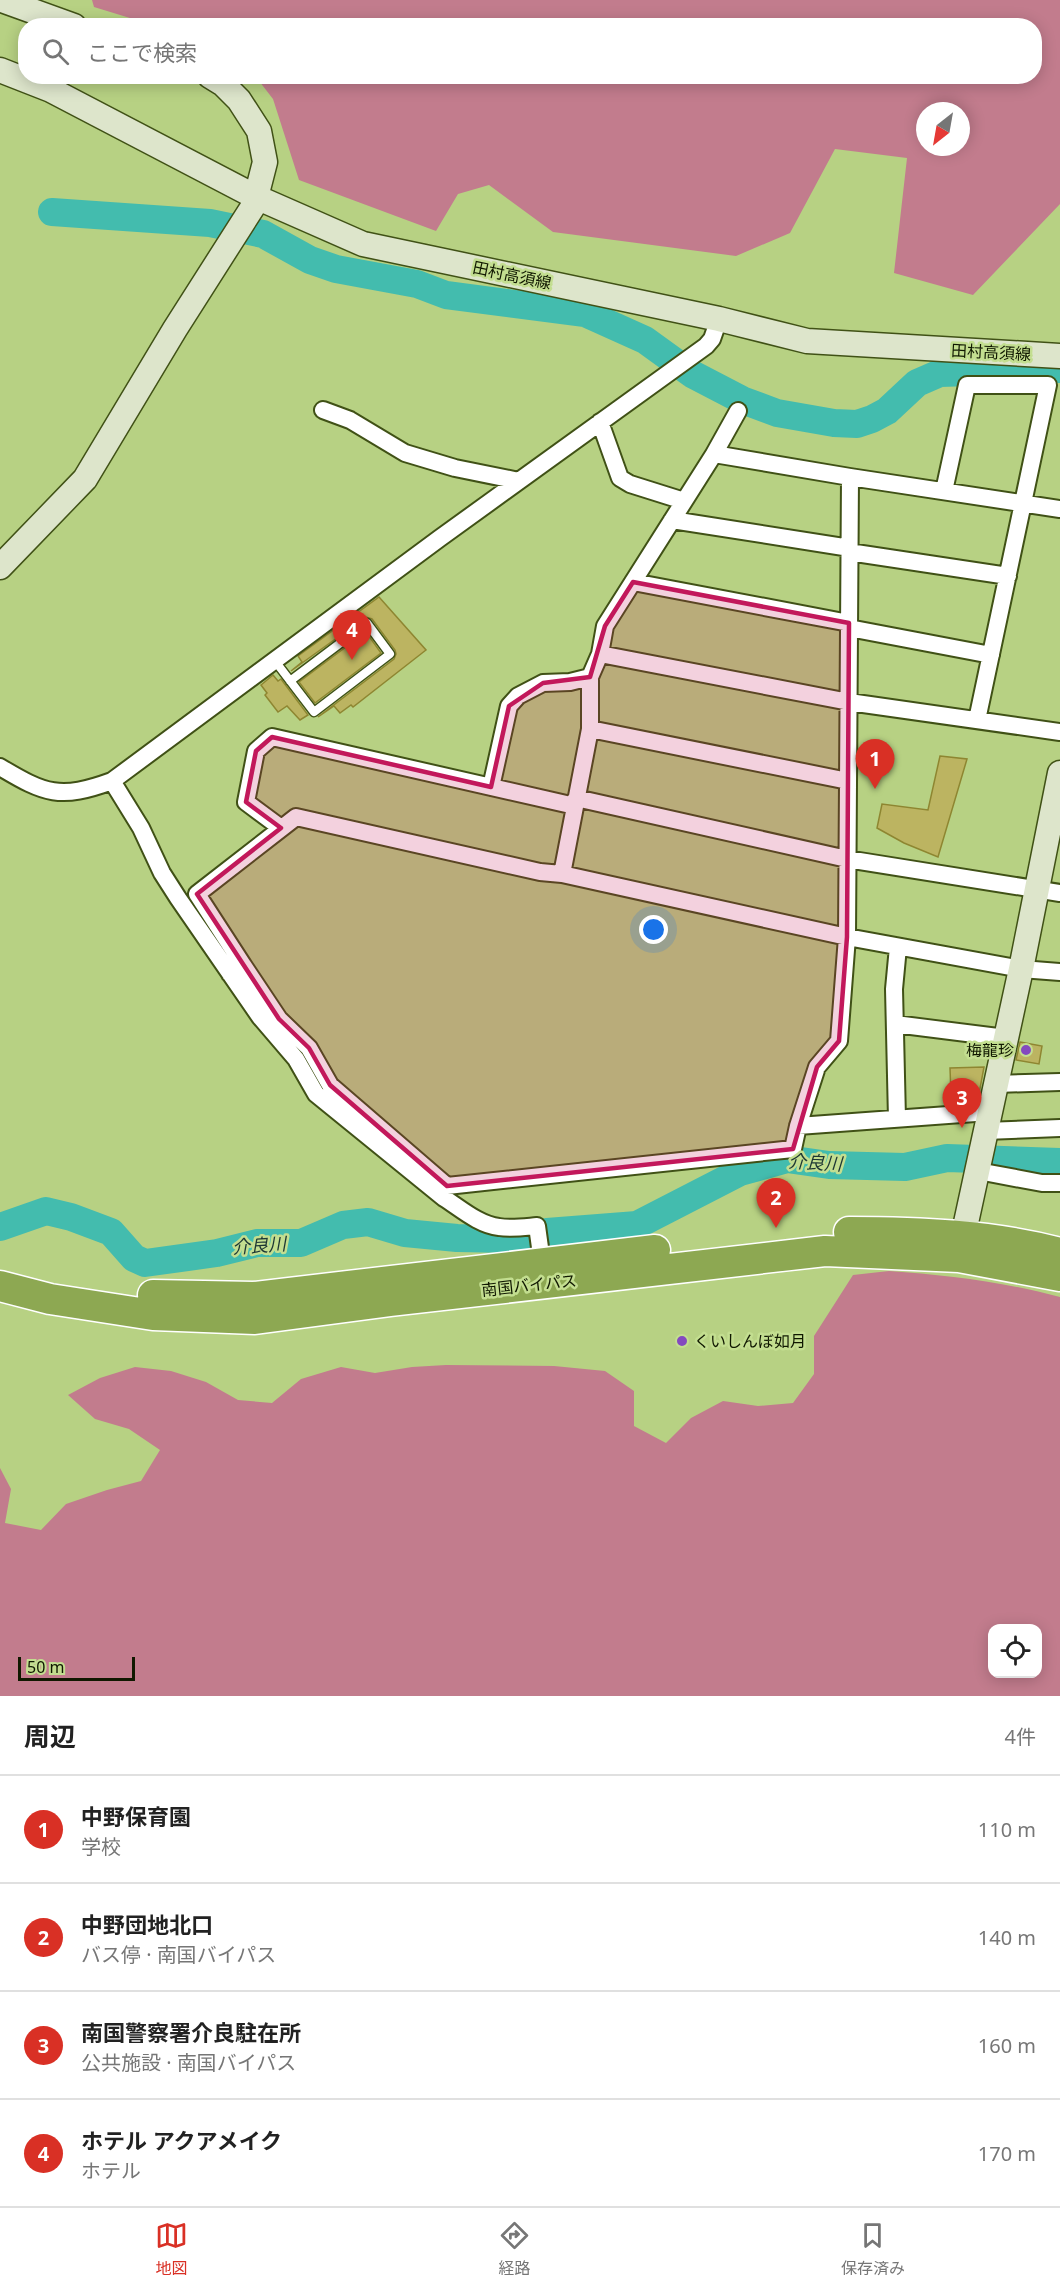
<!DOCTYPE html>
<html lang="ja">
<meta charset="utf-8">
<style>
body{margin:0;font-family:"Noto Sans","Noto Sans JP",sans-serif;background:#f2f2f2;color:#222}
.controls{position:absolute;right:18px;bottom:18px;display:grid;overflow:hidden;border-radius:12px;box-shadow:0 3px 15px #0003}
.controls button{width:54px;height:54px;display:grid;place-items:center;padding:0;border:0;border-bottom:2px solid #e0e0e0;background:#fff;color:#222;font:30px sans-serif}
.compass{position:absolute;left:916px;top:102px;width:54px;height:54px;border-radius:50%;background:#fff;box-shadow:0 3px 15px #0003;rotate:211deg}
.scale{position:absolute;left:18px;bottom:15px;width:117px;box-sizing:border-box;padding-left:6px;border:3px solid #101800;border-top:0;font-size:16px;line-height:21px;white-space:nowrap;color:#101800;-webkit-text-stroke:4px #c3de90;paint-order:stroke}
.you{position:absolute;left:654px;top:930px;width:21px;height:21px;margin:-15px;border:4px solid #fff;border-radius:50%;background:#1a73e8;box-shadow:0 0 0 9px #1a73e833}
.badge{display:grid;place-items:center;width:39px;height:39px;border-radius:50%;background:#d93025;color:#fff;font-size:20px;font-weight:700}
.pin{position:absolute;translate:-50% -50px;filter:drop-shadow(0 2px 3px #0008)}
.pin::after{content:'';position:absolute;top:32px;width:21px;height:18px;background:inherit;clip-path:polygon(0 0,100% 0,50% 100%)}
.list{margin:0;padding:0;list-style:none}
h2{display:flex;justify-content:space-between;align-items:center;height:78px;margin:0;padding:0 24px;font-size:26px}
h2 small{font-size:20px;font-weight:400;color:#767676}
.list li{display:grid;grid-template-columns:39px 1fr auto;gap:18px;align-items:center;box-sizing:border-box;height:108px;padding:0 24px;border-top:2px solid #e0e0e0}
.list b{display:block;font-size:22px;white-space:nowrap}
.list p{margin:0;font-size:20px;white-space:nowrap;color:#767676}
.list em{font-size:20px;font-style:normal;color:#767676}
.icon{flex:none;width:33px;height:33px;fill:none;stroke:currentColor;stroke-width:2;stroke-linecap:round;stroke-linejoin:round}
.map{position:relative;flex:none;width:1060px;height:1696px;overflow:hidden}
.search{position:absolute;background:#fff;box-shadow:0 3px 15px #0003;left:18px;right:18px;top:18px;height:66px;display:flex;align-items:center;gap:15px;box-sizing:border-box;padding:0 21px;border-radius:24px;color:#767676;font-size:22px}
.sheet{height:510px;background:#fff}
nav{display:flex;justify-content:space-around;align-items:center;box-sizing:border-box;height:84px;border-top:2px solid #e0e0e0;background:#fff;font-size:16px;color:#767676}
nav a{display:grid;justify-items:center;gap:3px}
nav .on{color:#d93025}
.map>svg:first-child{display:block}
</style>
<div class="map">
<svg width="1060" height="1696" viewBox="0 0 1060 1696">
<rect width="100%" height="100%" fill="#b7d183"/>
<!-- green -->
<path fill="#c27c8d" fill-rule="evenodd" d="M92 0H1060V204L973 295 894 273 907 158 835 149 790 233 736 256 553 232 489 185 458 194 436 231 299 180 273 99 256 77 1034 76V26H156L94 7ZM925 111H961V147H925Z
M889 1271C946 1275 1005 1282 1060 1297V1696H0V1468L11 1489 5 1523 41 1530 66 1504 107 1490 141 1481 160 1450 129 1429 95 1419 68 1395 100 1378 135 1367 171 1371 206 1382 238 1400 272 1403 301 1379 341 1367 375 1373 412 1367 446 1365 554 1366 605 1371 634 1391V1426L666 1443 691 1418 723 1401 758 1406 793 1403 814 1374V1336L853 1275ZM992 1628H1038V1674H992Z"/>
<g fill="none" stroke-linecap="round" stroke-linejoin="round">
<!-- river -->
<path stroke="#43bcae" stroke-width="28" d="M52 212 210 223 263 234 310 260 336 269 417 284 446 295 585 313 645 340 692 374 742 400 777 413 834 423 857 424 872 419 887 411 917 383 940 373 1060 369
M0 1227 46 1211 71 1217 111 1232 134 1258 145 1263 217 1253 257 1243H301L343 1225 368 1222 405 1233 457 1238 509 1239 533 1236
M547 1232 637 1225 740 1172 787 1159 829 1165 905 1167 947 1158 1060 1162"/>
</g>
<!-- building -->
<path fill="#bcb461" stroke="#8e8631" stroke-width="1.5" d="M379 597 426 650 353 707 351 705 340 713 334 706 318 717 394 659 396 654 395 650 372 619 366 617 291 671 302 662 298 656Z
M366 632 381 653 315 703 299 682Z
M273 675 278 681 281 679 308 715 300 720 287 706 278 712 265 695 267 693 261 685Z
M940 756 967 759 938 857 904 843 877 828 882 804 928 810Z
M1020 1042 1042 1046 1039 1064 1016 1060Z
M984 1067 979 1094 951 1095 950 1068Z"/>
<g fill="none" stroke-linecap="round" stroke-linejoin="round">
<defs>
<path id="lane" d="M275 661 314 712 390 654 367 623 290 681"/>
<path id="street" d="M323 410 350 420 405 453 455 468 519 481
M600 422 620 478 630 484 684 501
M714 454 738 411
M944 491 967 385H1048L977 720
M672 520 850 548
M849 552 1008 576
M633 582 849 623
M849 628 991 655
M600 654 849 702 1060 732
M590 729 848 781
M0 767C45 794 60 800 112 781L440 538 706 346 712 339 719 319
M112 781 141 828 162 873 178 898 260 1017 296 1059 316 1094 444 1198C460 1208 479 1225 499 1227 511 1229 525 1227 537 1226L542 1262
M491 787 509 706 518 696 543 683 570 682 590 677
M576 798 847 859 1060 893
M281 828 246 802 256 751 272 737 575 806
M562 874 590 729V677L600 654 605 626 714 454 850 477 1060 509
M243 965 279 1019 309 1048 330 1085 447 1186 793 1149 798 1126 817 1067 839 1041 847 937 850 477
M230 974 243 965 197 894 296 817 540 872 562 874 847 937 1021 969 1060 972
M895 1024 1006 1038
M996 1084 1060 1082
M897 1119 894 989 898 947
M798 1126 989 1112
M985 1131 1060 1128
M978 1171 1042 1183H1060"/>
<path id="secondary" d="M2 0 74 26
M0 70 51 90 256 197 363 244 719 319 807 341 1060 356
M0 567 85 479 175 329 254 205 265 162 259 131 239 100 223 84 210 76
M959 1255 1021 969 1060 773"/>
<path id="highway" d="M849 1232C919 1232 992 1235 1060 1253
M0 1286 50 1299 153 1315 255 1319 391 1301 825 1251 959 1257 1060 1276
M153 1295 254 1297 655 1250"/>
</defs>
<!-- lane casing -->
<use href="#lane" stroke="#405116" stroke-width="11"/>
<!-- street casing -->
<use href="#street" stroke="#405116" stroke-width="20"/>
<!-- secondary casing -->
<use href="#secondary" stroke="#405116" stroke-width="27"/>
<!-- highway casing -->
<use href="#highway" stroke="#fff" stroke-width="33"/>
<!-- lane -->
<use href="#lane" stroke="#fff" stroke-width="8"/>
<!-- street -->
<use href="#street" stroke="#fff" stroke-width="16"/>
<!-- secondary -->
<use href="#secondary" stroke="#dde5cb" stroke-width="24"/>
<!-- highway -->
<use href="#highway" stroke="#8da852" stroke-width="30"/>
</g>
<!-- marked area -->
<path fill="#c2185b" fill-opacity="0.2" stroke="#c2185b" stroke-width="4.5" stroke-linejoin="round" d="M633 582 849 623 847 937 839 1041 817 1067 793 1149 447 1186 330 1085 309 1048 279 1019 197 894 281 828 246 802 256 751 272 737 491 787 509 706 543 683 590 677 605 626Z"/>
<!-- markers -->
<g fill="#8449bf" stroke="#c3de90" stroke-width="2">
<circle cx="1026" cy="1050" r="6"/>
<circle cx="682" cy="1341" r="6"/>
</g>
<g text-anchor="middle" stroke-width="5" stroke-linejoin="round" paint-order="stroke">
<!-- street labels -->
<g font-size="16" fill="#101800" stroke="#c3de90">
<text transform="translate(512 275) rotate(12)" y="6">田村高須線</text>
<text transform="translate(991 352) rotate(3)" y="6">田村高須線</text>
<text transform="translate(529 1285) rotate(-6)" y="6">南国バイパス</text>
</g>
<!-- poi labels -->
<g font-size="16" fill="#101800" stroke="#c3de90" text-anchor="end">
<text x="1014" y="1056">梅龍珍</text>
<text x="694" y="1347" text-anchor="start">くいしんぼ如月</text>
</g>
<!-- water labels -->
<g font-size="18" font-style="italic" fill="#1d3734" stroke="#c3de90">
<text transform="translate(815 1163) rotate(3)" y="6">介良川</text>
<text transform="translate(259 1246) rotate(-4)" y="6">介良川</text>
</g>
</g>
</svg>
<div class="controls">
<button><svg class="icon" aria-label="locate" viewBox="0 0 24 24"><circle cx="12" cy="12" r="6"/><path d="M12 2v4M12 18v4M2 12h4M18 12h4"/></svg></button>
</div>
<svg class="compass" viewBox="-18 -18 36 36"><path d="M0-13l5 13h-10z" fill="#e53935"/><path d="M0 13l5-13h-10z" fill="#767676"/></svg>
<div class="scale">50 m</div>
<div class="you"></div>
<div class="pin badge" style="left:875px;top:789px">1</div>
<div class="pin badge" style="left:776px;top:1228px">2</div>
<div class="pin badge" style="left:962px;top:1128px">3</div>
<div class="pin badge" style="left:352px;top:660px">4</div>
<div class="search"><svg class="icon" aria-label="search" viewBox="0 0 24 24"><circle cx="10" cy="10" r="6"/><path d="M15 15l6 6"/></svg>ここで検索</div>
</div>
<section class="sheet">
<h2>周辺<small>4件</small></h2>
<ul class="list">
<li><span class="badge">1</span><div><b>中野保育園</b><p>学校</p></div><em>110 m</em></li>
<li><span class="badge">2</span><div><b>中野団地北口</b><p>バス停 · 南国バイパス</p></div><em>140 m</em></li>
<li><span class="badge">3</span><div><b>南国警察署介良駐在所</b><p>公共施設 · 南国バイパス</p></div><em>160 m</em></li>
<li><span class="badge">4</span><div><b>ホテル アクアメイク</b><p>ホテル</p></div><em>170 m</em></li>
</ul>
</section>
<nav>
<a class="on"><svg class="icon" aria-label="map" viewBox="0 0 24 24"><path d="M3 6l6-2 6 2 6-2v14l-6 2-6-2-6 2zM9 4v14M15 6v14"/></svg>地図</a>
<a><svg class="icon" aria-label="directions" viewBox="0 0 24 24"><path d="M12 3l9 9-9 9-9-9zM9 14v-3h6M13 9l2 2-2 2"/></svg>経路</a>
<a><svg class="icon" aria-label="saved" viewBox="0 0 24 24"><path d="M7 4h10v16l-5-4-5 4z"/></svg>保存済み</a>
</nav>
